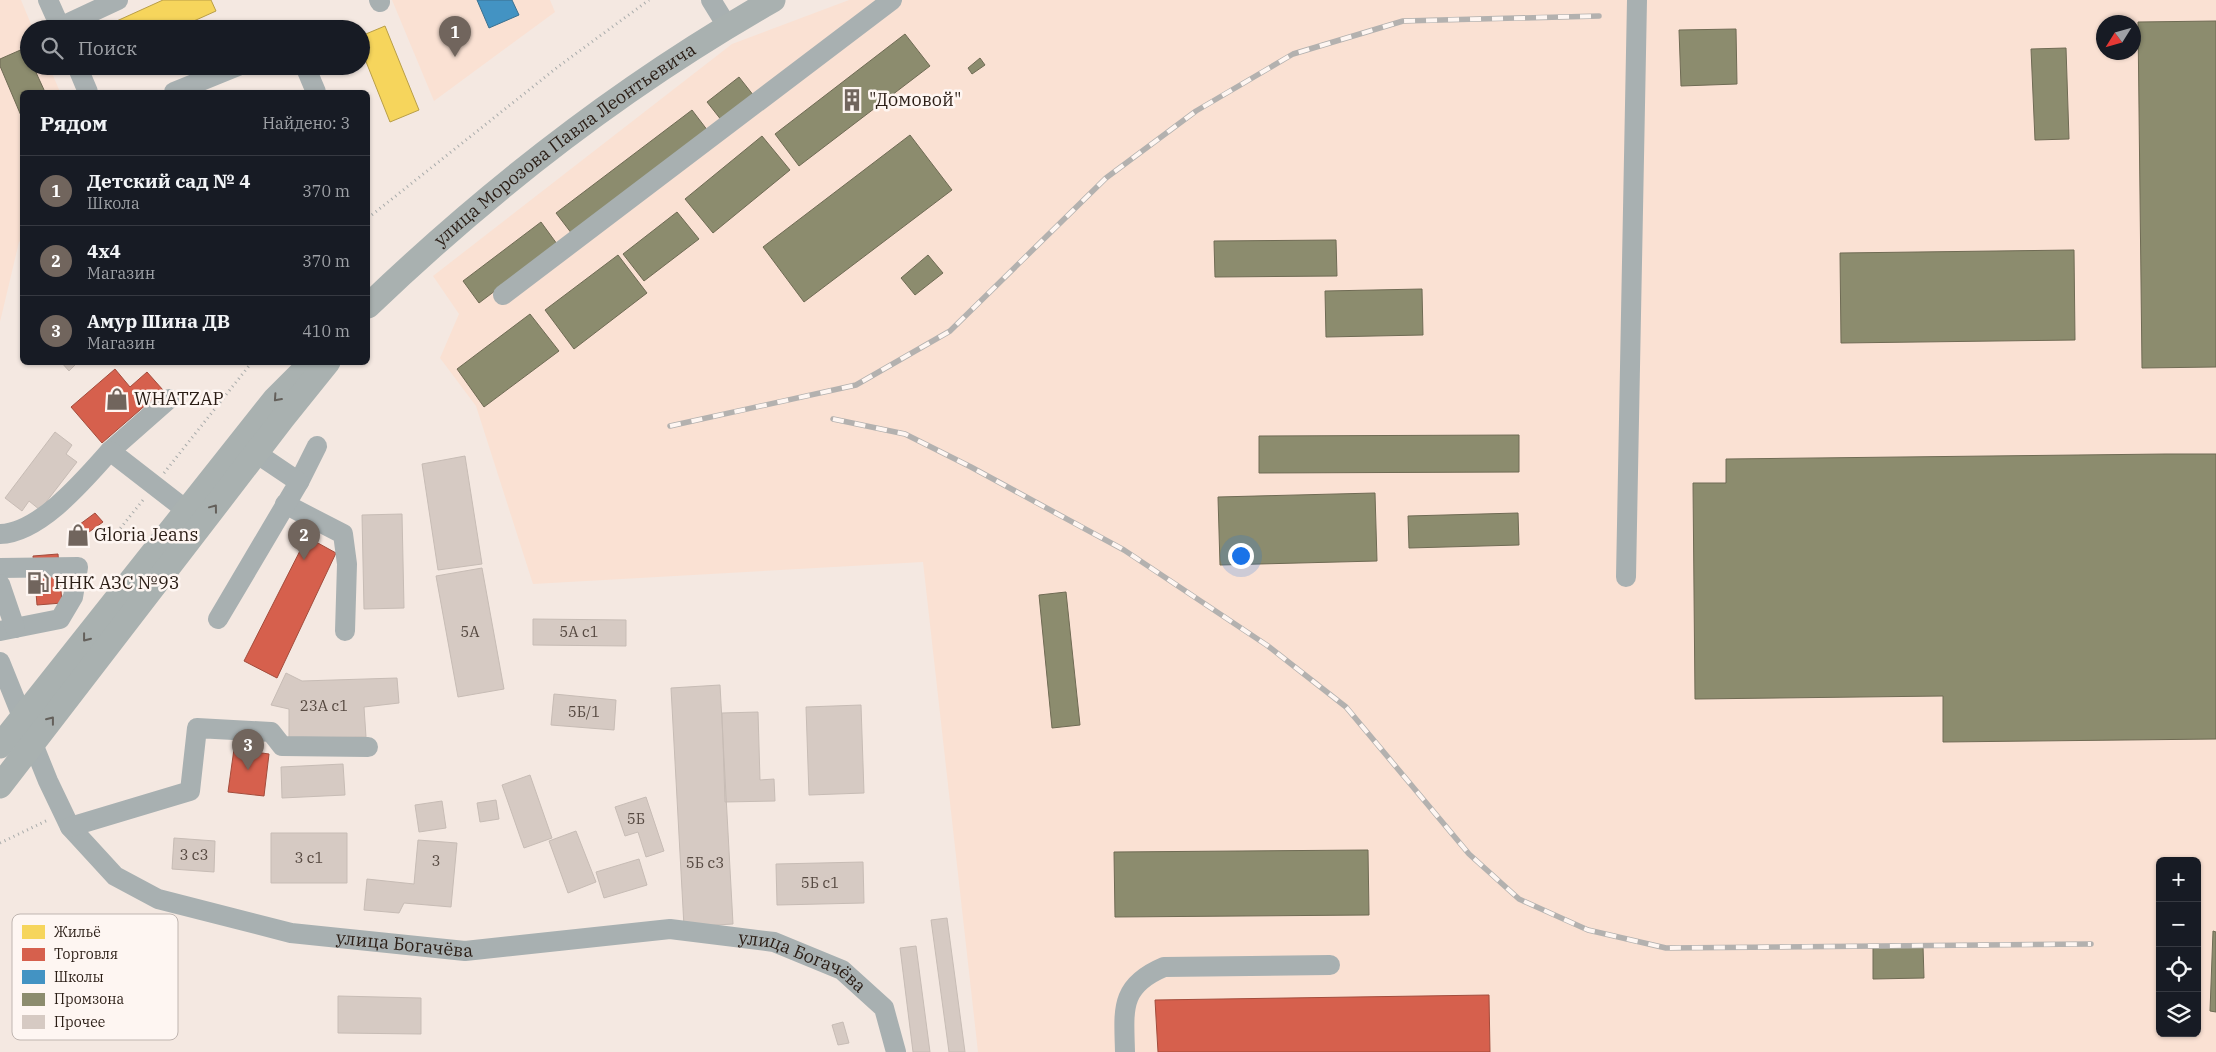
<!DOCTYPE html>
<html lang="ru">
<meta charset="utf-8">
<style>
body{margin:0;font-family:"IBM Plex Serif",serif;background:#242831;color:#f1f3f6}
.controls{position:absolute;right:15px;bottom:15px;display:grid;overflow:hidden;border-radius:8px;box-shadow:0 1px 4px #0004}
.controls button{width:45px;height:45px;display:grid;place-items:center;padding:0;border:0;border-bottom:1px solid #363941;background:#171b24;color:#f1f3f6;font:25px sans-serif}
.compass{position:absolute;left:2096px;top:15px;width:45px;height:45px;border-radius:50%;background:#171b24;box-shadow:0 1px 4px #0004;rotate:233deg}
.you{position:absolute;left:1240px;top:555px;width:18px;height:18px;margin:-12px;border:4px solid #fff;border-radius:50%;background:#1a73e8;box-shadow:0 0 0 8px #1a73e833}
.badge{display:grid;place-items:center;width:32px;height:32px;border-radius:50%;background:#71655d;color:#fff;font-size:16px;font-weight:700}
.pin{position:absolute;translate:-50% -41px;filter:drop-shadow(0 1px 2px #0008)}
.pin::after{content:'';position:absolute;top:26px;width:18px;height:15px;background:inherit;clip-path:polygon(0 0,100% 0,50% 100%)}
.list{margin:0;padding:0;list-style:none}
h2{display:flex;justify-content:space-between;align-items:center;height:65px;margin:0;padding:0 20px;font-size:21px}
h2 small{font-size:16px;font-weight:400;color:#9ea1a6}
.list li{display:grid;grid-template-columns:32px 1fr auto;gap:15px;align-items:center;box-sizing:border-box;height:70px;padding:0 20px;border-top:1px solid #363941}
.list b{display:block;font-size:19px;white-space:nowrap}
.list p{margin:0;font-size:16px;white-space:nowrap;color:#9ea1a6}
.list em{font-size:16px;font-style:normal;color:#9ea1a6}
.icon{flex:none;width:28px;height:28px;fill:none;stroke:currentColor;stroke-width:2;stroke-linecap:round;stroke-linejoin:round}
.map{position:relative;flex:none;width:2216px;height:1052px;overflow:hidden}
.search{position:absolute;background:#171b24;box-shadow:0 1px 4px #0004;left:20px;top:20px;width:350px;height:55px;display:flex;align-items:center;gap:12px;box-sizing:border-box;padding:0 18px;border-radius:28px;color:#9ea1a6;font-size:19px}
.panel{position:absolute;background:#171b24;box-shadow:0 1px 4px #0004;left:20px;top:90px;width:350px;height:275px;border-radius:8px}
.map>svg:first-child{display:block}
</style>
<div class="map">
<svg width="2216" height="1052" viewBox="0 0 2216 1052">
<rect width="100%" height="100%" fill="#f4e8e1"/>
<!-- built -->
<path fill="#fae1d3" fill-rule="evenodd" d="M0 0H21L33 29H29V66H49L60 92H22V239L19 242 0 322Z
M392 0H550L555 12 434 101Z
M849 0H2216V1052H978L923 562 533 584 476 406 440 358 459 314 433 276 732 44ZM2104 22H2134V52H2104ZM2160 861H2197V1033H2160Z"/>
<!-- homes -->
<path fill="#f6d55c" stroke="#b99e47" d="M163 0H211L216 11 176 29H99Z
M385 26 419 110 390 122 361 49V36Z"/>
<!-- shops -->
<path fill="#d6604d" stroke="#a34c3c" d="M115 369 130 387 147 372 163 390 102 443 71 407Z
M95 513 103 522 75 542 68 533Z
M307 537 336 553 277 678 244 661Z
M58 554 62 603 37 605 33 556Z
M234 749 269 754 264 796 228 792Z
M1489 995 1490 1052H1158L1155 1000Z"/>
<!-- schools -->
<path fill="#4393c3" stroke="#3c708f" d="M477 0H512L519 15 489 28Z"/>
<!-- industry -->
<path fill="#8c8c6e" stroke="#6f6b54" d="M2216 21V367L2142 368 2138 22Z
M1736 29 1737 84 1681 86 1679 30Z
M905 34 930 66 799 166 775 134Z
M25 48 29 56V66H33L45 92H22V118L0 66V59Z
M2066 48 2069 139 2035 140 2031 49Z
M980 58 985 65 972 74 968 68Z
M739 77 754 96 722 121 707 102Z
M692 110 708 131 572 234 556 213Z
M910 135 952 190 804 302 763 247Z
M762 136 790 170 713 233 685 199Z
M677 212 699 239 644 281 623 254Z
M541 222 557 244 479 303 463 281Z
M1336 240 1337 276 1215 277 1214 241Z
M2074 250 2075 340 1841 343 1840 253Z
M618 255 647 293 574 349 545 310Z
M928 255 943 273 915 295 901 278Z
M1422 289 1423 335 1326 337 1325 291Z
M530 314 559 351 484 407 457 369Z
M1519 435V472L1259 473V436Z
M2166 454H2216V739L1943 742V696L1695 699 1693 483H1726V459Z
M1375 493 1377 561 1220 565 1218 497Z
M1518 513 1519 545 1409 548 1408 516Z
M1066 592 1080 725 1052 728 1039 595Z
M1368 850 1369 915 1115 917 1114 852Z
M2213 931 2216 932V1012L2210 1011Z
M1923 946 1924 978 1873 979V947Z"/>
<!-- building -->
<path fill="#d6cac3" stroke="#c7bcb5" d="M61 362H78L69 371Z
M55 432 72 445 66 454 77 462 40 510 29 501 22 511 5 498Z
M465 456 482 564 438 570 422 464Z
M402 514 404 608 364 609 362 515Z
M482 568 504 689 458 697 436 576Z
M533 619 626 620V646L533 645Z
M286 673 302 681 397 678 399 703 364 707 366 737 289 738V709L271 705Z
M720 685 733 924 684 927 671 688Z
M554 694 616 700 614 730 551 725Z
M861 705 864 793 809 795 806 707Z
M758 712 760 780 774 779 775 801 725 802 722 713Z
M343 764 345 795 282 798 281 767Z
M530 775 552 838 524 848 502 785Z
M646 797 664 851 646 857 638 832 625 836 615 807Z
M496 800 499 819 480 822 477 803Z
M442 801 446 828 419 832 415 805Z
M576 831 596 882 568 893 549 841Z
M271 833H347V883H271Z
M174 838 215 841 214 872 172 869Z
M418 840 457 843 451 907 404 903 399 913 364 910 367 879 414 884Z
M639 859 647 885 604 898 596 872Z
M863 862 864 903 777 905 776 864Z
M947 918 965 1052H949L931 920Z
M916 946 930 1052H913L900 948Z
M338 996 421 998V1034L338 1033Z
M843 1022 849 1043 838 1045 832 1025Z"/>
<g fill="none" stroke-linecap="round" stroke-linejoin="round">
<!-- path -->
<path stroke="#a9acab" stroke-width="3" stroke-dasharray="1 4" stroke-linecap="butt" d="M368 218 559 66 649 0
M164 473 252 362
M111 540 143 500
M0 843 48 820"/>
<!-- minor -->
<g stroke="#a8b0b1" stroke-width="20">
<path d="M48 0 61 29"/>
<path d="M379 0 380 2"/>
<path d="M711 0 727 26"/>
<path d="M60 27 118 0"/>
<path d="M77 66 88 92"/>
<path d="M305 66 316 92"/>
<path d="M174 92 238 66"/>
<path d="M503 295 892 0"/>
<path d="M110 451 169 399"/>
<path d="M299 482 317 446"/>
<path d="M285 504 343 534 347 564 345 631"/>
<path d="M0 534C40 533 85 479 110 451L186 510"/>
<path d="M0 568 78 567 73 597 60 619 0 631"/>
<path d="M1626 577 1637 0"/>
<path d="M0 584 15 628"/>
<path d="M218 619 299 482 256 453"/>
<path id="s1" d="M0 662 48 781 70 827 115 876 158 899 291 933 465 951 670 929 774 942 842 970 884 1008 896 1052"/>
<path d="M70 827 190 791 197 728 271 732 282 746 368 747"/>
<path d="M1125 1052C1124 1010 1119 986 1164 967L1330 965"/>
</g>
<!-- major -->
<g stroke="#a9b1b0" stroke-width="25">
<path id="s2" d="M368 306C489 190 627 83 773 0"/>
<path d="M0 746 275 399 301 373"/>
<path d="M0 786 283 418 328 362"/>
</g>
<defs>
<path id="rail" d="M833 419 905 434 971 467 1124 550 1268 646 1346 707 1469 854 1519 899 1588 930 1666 948 2091 944
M670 426 856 385 950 331 1106 178 1196 111 1293 54 1403 21 1599 16"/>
</defs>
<!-- rail casing -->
<use href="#rail" stroke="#b3b1af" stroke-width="5.5"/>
<!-- rail -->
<use href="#rail" stroke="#fef6f2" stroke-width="4" stroke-dasharray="11" stroke-linecap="butt"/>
</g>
<!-- one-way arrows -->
<defs><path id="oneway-chevron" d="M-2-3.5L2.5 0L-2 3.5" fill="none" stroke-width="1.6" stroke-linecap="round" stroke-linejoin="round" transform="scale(1.25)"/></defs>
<g stroke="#64605b">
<use href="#oneway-chevron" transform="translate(277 398) rotate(132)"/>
<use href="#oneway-chevron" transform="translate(214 508) rotate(-53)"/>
<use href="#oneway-chevron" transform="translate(86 638) rotate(128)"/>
<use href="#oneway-chevron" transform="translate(51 720) rotate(-52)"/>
</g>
<!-- icons -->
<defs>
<symbol id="building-bare" viewBox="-9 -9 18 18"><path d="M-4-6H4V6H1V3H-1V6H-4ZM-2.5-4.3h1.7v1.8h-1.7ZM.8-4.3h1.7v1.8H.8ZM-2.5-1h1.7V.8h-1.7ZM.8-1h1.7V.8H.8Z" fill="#71655d" stroke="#fef6f2" stroke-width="2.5" paint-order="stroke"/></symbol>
<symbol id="shop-bare" viewBox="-9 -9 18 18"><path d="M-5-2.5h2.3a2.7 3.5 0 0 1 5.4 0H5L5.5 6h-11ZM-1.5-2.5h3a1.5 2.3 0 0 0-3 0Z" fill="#71655d" stroke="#fef6f2" stroke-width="2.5" paint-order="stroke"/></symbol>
<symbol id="fuel-bare" viewBox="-9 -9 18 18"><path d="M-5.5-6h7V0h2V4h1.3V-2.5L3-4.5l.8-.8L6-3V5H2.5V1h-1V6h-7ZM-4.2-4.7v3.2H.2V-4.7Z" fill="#71655d" stroke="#fef6f2" stroke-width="2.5" paint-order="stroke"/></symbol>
</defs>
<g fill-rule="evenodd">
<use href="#building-bare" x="836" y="84" width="32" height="32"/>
<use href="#shop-bare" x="101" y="383" width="32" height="32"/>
<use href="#shop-bare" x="62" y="519" width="32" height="32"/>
<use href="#fuel-bare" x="22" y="567" width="32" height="32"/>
</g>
<g text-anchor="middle" stroke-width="5" stroke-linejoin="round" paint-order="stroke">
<!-- number labels -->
<g font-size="15" fill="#564941">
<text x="470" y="637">5А</text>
<text x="579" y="637">5А с1</text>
<text x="324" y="711">23А с1</text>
<text x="584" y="717">5Б/1</text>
<text x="636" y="824">5Б</text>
<text x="194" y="860">3 с3</text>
<text x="309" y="863">3 с1</text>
<text x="436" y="866">3</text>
<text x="705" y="868">5Б с3</text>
<text x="820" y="888">5Б с1</text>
</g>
<!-- poi labels -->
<g font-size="18" fill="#2b1e16" stroke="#fef6f2" text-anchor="start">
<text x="869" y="106">"Домовой"</text>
<text x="134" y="405">WHATZAP</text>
<text x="94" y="541">Gloria Jeans</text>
<text x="54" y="589">ННК АЗС №93</text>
</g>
<!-- street labels -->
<g font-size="18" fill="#2b1e16" stroke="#fef6f2">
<text dy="6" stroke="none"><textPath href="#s2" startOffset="255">улица Морозова Павла Леонтьевича</textPath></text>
<text dy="6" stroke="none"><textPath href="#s1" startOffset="546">улица Богачёва</textPath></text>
<text dy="6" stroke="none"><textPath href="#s1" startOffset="951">улица Богачёва</textPath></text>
</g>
</g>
<!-- legend -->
<rect x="12" y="914" width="166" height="126" rx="8" fill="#fef6f2" stroke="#bfb5b0" stroke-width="1"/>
<rect x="22" y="925" width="23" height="14" fill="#f6d55c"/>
<rect x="22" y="948" width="23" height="13" fill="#d6604d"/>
<rect x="22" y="970" width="23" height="14" fill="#4393c3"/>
<rect x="22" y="993" width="23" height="13" fill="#8c8c6e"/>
<rect x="22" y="1015" width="23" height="14" fill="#d6cac3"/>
<g font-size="14" fill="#2b1e16">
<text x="54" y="937">Жильё</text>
<text x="54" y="959">Торговля</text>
<text x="54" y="982">Школы</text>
<text x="54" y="1004">Промзона</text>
<text x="54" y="1027">Прочее</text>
</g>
</svg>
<div class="controls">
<button>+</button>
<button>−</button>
<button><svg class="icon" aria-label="locate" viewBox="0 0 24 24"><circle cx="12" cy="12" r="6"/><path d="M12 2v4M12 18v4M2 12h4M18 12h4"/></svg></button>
<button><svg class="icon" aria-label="layers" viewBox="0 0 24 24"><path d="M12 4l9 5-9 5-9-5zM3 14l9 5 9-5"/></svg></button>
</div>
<svg class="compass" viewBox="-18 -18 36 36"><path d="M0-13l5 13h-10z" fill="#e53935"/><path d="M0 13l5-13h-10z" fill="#9ea1a6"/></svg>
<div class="you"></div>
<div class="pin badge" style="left:455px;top:57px">1</div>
<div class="pin badge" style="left:304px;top:560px">2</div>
<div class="pin badge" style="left:248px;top:770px">3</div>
<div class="search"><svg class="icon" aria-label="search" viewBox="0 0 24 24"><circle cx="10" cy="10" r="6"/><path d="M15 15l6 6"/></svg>Поиск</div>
<section class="panel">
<h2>Рядом<small>Найдено: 3</small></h2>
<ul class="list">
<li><span class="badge">1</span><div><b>Детский сад № 4</b><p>Школа</p></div><em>370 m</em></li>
<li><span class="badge">2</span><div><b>4х4</b><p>Магазин</p></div><em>370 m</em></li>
<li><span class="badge">3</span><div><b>Амур Шина ДВ</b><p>Магазин</p></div><em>410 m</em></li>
</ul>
</section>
</div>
